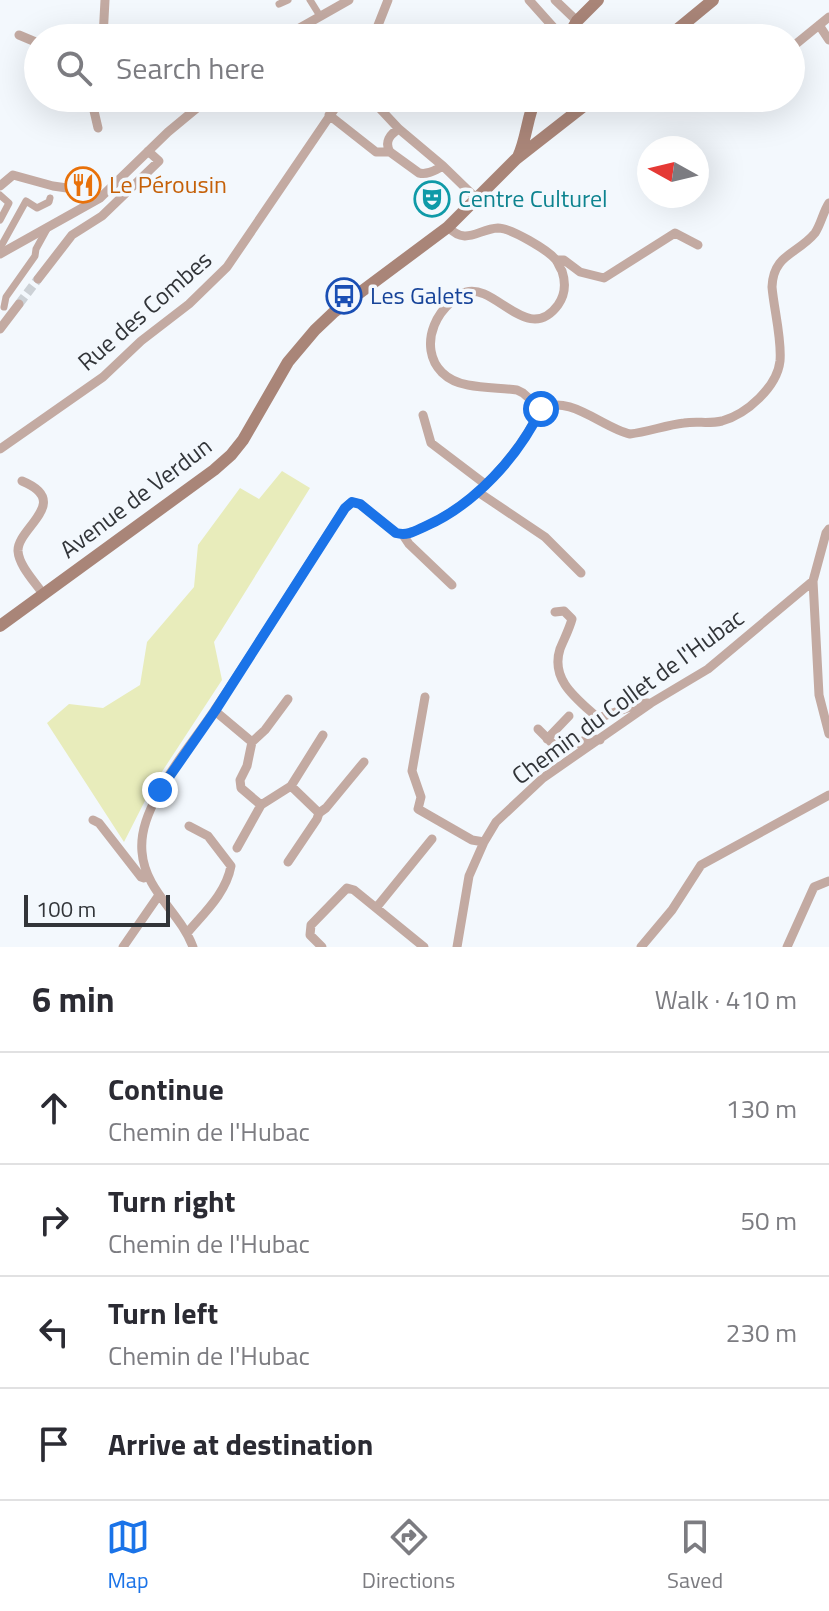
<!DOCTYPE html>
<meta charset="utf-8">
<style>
body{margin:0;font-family:"Titillium Web",sans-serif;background:#f7f7f7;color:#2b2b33}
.compass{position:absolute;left:637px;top:136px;width:72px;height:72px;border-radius:50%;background:#fff;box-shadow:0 8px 32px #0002;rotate:278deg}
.scale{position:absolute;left:24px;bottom:20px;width:146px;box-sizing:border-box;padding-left:8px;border:4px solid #323539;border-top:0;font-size:22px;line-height:28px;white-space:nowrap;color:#323539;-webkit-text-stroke:6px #f3f8fd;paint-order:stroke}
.stop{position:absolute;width:24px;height:24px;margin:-18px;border:6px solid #1a73e8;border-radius:50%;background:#fff}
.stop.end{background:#1a73e8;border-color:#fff;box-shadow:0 2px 8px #0008}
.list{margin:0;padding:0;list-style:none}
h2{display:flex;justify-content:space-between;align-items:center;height:104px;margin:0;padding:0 32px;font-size:34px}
h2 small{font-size:26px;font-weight:400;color:#7c7c81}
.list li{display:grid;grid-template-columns:52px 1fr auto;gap:24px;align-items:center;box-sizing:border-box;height:112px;padding:0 32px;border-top:2px solid #e1e1e2}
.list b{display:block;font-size:30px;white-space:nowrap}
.list p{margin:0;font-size:26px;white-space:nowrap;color:#7c7c81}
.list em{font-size:26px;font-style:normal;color:#7c7c81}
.icon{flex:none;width:44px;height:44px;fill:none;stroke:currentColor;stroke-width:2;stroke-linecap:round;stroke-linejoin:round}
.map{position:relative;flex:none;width:829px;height:947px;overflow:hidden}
.search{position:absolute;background:#fff;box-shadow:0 8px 32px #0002;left:24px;right:24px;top:24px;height:88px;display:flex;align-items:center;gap:20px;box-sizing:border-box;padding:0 28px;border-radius:44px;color:#7c7c81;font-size:30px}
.sheet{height:552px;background:#fff}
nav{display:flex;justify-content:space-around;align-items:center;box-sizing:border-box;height:112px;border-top:2px solid #e1e1e2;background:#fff;font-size:22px;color:#7c7c81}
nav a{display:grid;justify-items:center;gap:4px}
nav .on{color:#1a73e8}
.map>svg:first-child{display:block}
</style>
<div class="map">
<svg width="829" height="947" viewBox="0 0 829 947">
<rect width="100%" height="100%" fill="#f3f8fd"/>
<!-- green -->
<path fill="#e8ecbb" d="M282 471 310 488 214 642 222 680 152 787 124 842 47 723 69 704 103 708 140 685 147 642 194 587 198 545 240 488 259 499Z"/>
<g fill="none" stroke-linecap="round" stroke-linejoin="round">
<!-- minor-tunnel -->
<path stroke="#ccd1d6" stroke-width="9" stroke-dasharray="9 4.5" stroke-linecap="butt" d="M19 304 38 279"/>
<!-- pedestrian -->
<path stroke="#c3aaa2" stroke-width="7" d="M310 0 320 16
M279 4 288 0
M0 195 9 203 0 220
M0 248 26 201 37 208 49 202 50 198
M4 307 6 297 35 256 36 249 47 229"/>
<!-- minor -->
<path stroke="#c3aaa2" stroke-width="9" d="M529 0 563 38
M555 0 577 21
M819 25 829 40
M19 35 38 43
M103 38 105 0
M282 38 349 0
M373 38 388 0
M791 48 829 17
M91 98 98 128
M370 98 399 129 443 166 477 199
M329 115 376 152H390L419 173C428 175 435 170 443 166
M390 152C384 142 390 134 399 129
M0 186 13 175 53 186 81 190 92 197 100 198
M448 227C466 246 478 229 498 228 511 228 548 250 556 260 557 261 561 270 562 271 566 283 565 295 558 305 528 346 495 283 466 292 460 294 456 298 451 302 420 329 423 377 468 385 484 388 501 388 517 390L523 393 541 409
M0 254 100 198 168 132 209 98
M556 260H564L580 272 604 278 675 233 698 245
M38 279 72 235 102 216 159 161 148 151
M0 329 19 304
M423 415 431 443 485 484
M0 449 103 377 141 341 189 304 227 267 342 98
M22 481C73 502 17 528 18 551 19 566 35 582 43 594
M478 492 545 537 581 573
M829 529 826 533 813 581 819 695 829 734
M403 535 409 544 452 585
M555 612 564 611 572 619C569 630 564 639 560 649 550 680 577 699 598 718L642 703H648
M425 697 412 771 421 797 418 809 472 840 484 842
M215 711 252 742 265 730 288 699
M538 729 554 745 563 748C575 745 588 736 600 740
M547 739 569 716
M252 742 247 766 240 780 241 788 261 805
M319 813 326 808 364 762
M93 820 99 823 141 877 144 878 148 876
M237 848 261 805 291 786 323 735
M288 862 317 819 319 813 291 786
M376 908 432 839
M188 932C205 912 226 893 231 866L208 836 189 826
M123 947 159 895
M193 947C180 912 145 891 142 852 140 831 149 811 158 794 173 764 198 736 216 708 260 642 302 574 345 508L352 502 360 504 396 533C408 536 415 531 426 526 475 504 517 457 541 409 568 393 603 428 630 434 648 432 666 425 684 423 697 421 709 424 722 421 747 414 777 387 780 361 782 339 774 310 772 287 773 254 798 254 815 233 821 224 823 212 829 203
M322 947 310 935 311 925 347 888 354 890 424 947
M457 947 469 876 484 842 496 822 543 778 651 703 708 669 813 581
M641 947 672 910 701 865 829 795
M787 947 814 887 829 881"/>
<!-- secondary -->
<path stroke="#a98578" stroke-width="12" d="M567 38 577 21 598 0
M667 38 713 0
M518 157C527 138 527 116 536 98
M0 626 214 470 231 455 243 440 288 362 315 330 334 312 448 227 516 159 594 98"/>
</g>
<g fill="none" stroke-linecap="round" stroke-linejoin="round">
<!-- route -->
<path stroke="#1a73e8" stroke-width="10" d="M160 790 215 711 345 508 352 502 360 504 396 533C408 536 415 531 426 526 474 505 519 456 541 409"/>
</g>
<!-- icons -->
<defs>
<symbol id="restaurant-ring" viewBox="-11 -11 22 22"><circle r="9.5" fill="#f3f8fd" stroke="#e8710a" stroke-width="1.5"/><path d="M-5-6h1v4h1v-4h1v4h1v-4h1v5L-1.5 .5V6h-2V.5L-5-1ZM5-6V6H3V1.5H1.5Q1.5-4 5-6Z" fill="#e8710a"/></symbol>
<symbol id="theatre-ring" viewBox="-11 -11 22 22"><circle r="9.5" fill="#f3f8fd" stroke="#0f9aa8" stroke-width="1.5"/><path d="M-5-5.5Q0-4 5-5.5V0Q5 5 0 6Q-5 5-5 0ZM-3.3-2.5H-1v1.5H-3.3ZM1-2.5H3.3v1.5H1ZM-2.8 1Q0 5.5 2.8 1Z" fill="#0f9aa8"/></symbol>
<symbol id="bus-ring" viewBox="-11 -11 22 22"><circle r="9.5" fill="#f3f8fd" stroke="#1a4fb4" stroke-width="1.5"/><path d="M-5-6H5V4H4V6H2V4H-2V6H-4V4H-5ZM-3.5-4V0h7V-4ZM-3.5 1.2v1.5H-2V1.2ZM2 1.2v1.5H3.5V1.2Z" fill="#1a4fb4"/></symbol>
</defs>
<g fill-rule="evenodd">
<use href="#restaurant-ring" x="63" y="165" width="40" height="40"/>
<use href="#theatre-ring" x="412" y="179" width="40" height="40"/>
<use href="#bus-ring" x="324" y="276" width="40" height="40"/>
</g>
<g text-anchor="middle" stroke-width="7" stroke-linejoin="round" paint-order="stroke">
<!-- food labels -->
<g font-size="24" fill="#c56008" stroke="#f3f8fd" text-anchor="start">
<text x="109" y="193">Le Pérousin</text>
</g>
<!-- culture labels -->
<g font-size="24" fill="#0d838f" stroke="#f3f8fd" text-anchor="start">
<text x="458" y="207">Centre Culturel</text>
</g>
<!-- transit labels -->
<g font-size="24" fill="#164399" stroke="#f3f8fd" text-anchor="start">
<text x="370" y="304">Les Galets</text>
</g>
<!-- street labels -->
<g font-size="24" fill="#323539" stroke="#f3f8fd">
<text transform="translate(145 311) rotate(-41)" y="8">Rue des Combes</text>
<text transform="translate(136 498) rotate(-37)" y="8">Avenue de Verdun</text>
<text transform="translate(628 697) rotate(-36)" y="8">Chemin du Collet de l'Hubac</text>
</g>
</g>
</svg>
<svg class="compass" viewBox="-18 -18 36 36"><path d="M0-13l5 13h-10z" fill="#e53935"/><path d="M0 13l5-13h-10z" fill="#7c7c81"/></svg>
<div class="scale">100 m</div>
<div class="stop" style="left:541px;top:409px"></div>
<div class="stop end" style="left:160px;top:790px"></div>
<div class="search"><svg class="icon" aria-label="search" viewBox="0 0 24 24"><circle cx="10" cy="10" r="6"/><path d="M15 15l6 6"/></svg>Search here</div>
</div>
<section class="sheet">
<h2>6 min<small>Walk · 410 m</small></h2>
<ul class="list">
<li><svg class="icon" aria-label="ahead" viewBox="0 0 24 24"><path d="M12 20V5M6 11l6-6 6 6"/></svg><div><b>Continue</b><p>Chemin de l'Hubac</p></div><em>130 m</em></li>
<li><svg class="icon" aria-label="right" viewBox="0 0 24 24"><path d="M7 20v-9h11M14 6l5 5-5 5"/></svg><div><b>Turn right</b><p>Chemin de l'Hubac</p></div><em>50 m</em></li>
<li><svg class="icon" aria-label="left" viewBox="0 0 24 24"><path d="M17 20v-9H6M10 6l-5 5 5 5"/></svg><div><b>Turn left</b><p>Chemin de l'Hubac</p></div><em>230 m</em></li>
<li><svg class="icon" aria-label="arrive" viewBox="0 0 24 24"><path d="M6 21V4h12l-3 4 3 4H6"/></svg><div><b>Arrive at destination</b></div></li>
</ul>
</section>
<nav>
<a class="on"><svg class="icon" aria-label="map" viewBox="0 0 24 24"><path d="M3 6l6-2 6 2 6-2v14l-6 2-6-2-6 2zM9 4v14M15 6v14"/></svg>Map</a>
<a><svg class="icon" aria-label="directions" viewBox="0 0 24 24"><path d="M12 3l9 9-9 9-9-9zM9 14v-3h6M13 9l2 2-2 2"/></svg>Directions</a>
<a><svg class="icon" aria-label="saved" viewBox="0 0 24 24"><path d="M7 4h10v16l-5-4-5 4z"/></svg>Saved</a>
</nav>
